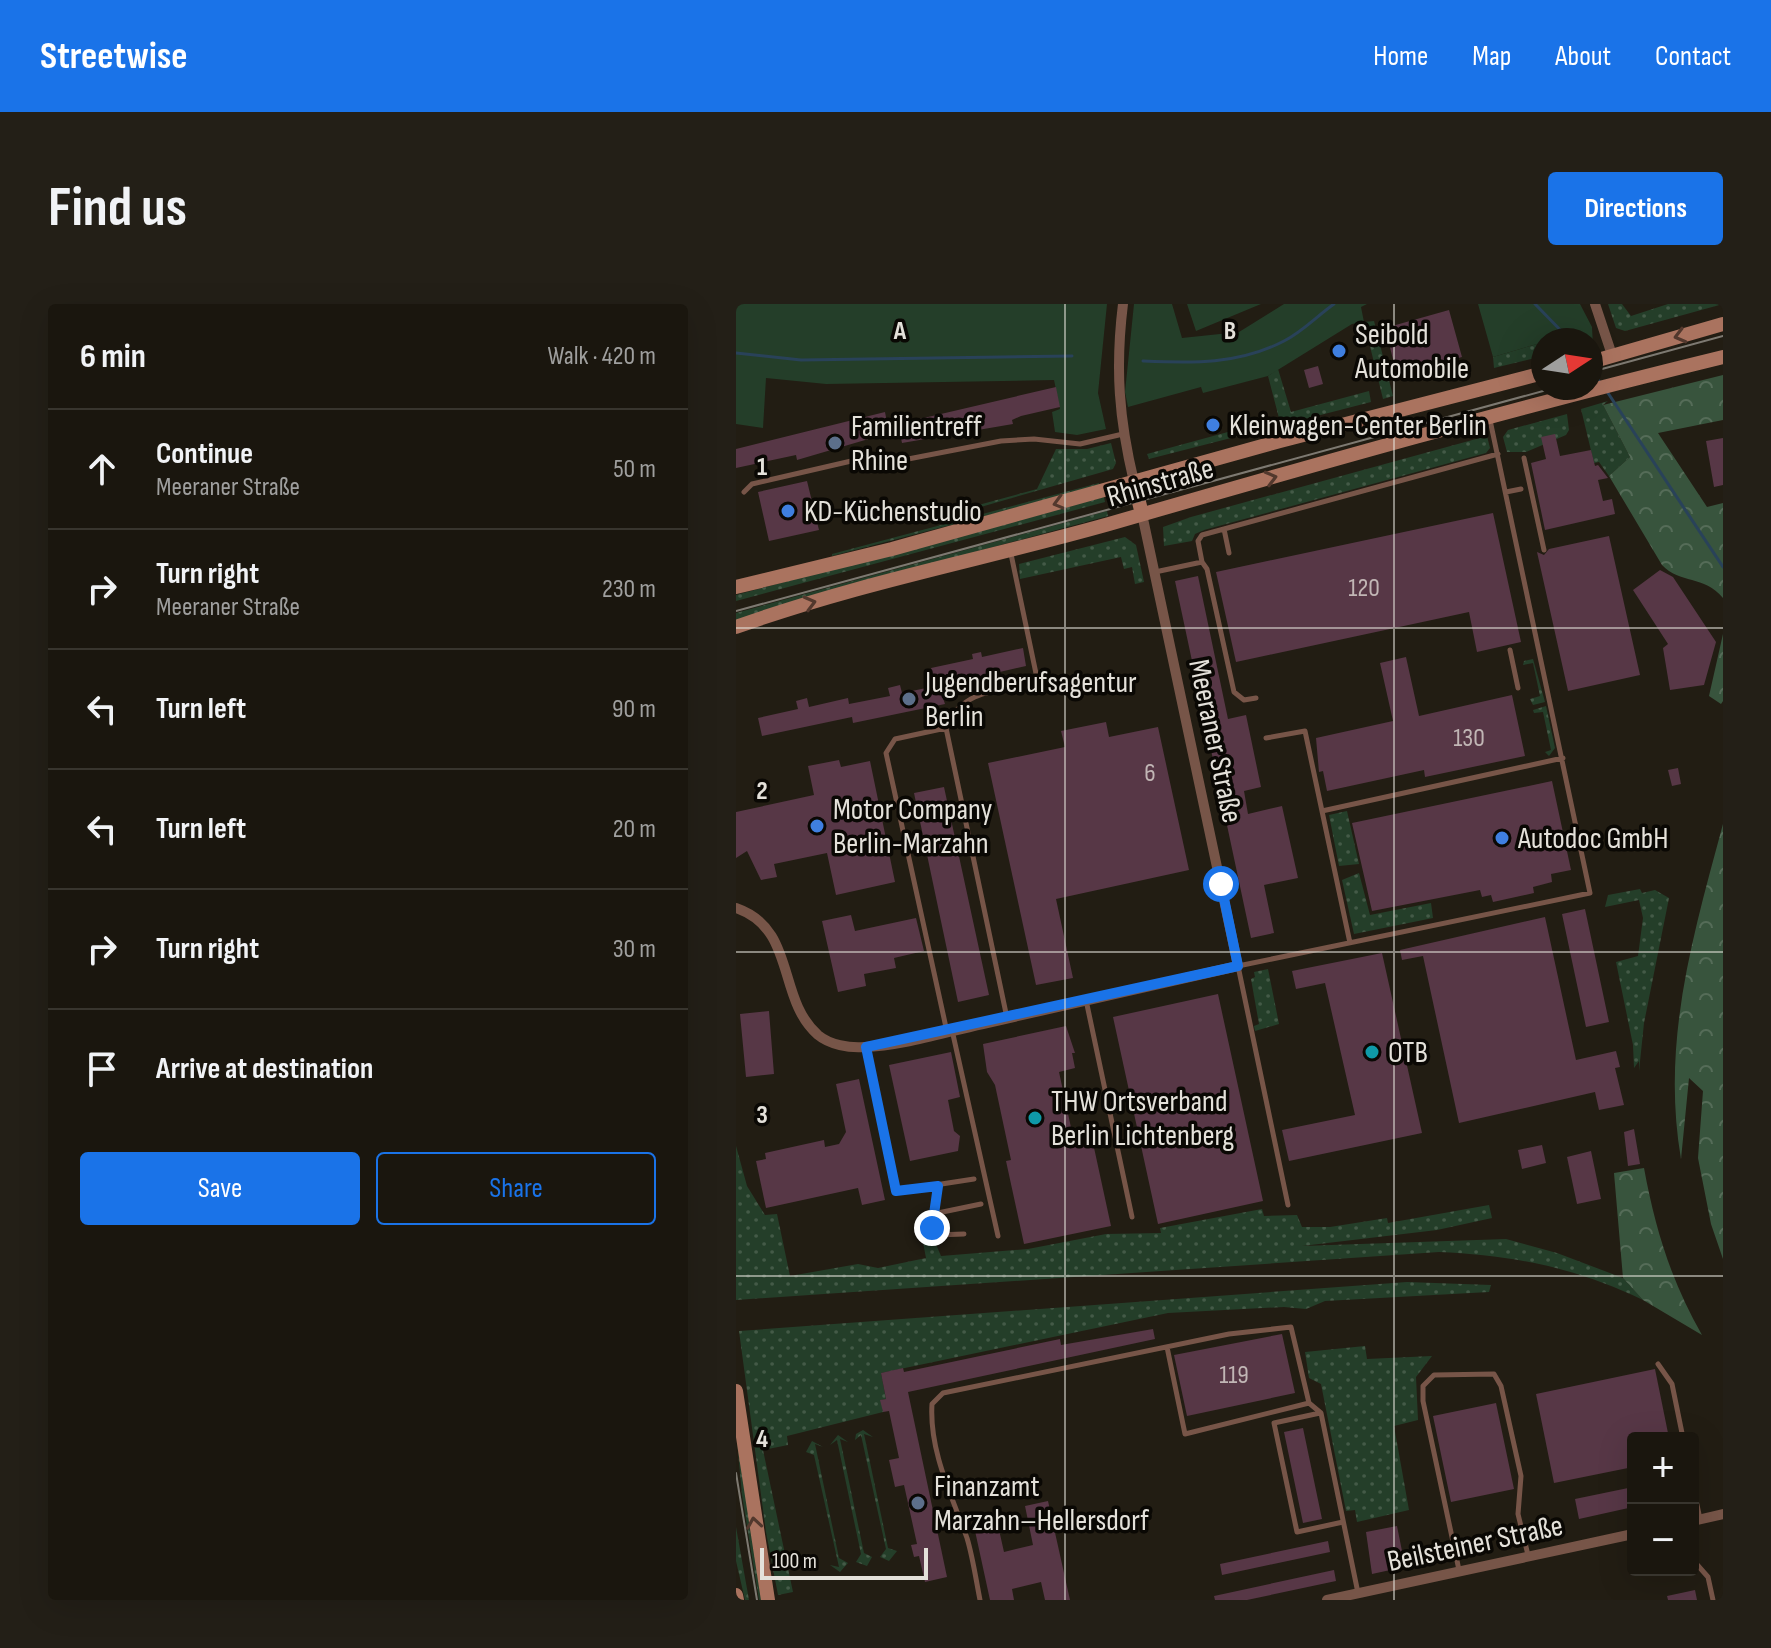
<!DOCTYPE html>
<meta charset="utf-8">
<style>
body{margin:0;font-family:"Sofia Sans Condensed",sans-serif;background:#231f17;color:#f1f3f6}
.controls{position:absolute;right:24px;bottom:24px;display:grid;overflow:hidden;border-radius:8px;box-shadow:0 8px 32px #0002}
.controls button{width:72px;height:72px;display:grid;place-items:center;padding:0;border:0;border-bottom:2px solid #38352e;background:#1a160e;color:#f1f3f6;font:40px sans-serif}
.compass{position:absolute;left:795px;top:24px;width:72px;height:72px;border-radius:50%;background:#1a160e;box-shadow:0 8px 32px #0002;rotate:78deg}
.scale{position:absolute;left:24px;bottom:20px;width:168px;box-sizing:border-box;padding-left:8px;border:4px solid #e4e1da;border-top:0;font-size:22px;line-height:28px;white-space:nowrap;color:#e4e1da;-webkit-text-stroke:6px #0a0804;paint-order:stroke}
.stop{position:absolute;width:24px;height:24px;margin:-18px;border:6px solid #1a73e8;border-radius:50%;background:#fff}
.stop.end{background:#1a73e8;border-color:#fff;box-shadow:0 2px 8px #0008}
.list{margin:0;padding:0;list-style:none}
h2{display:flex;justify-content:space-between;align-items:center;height:104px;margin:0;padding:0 32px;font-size:34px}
h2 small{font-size:26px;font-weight:400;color:#9f9f9e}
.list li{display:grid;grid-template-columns:52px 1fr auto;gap:24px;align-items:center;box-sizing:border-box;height:120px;padding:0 32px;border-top:2px solid #38352e}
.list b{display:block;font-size:30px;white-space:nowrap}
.list p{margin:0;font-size:26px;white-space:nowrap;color:#9f9f9e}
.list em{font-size:26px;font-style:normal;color:#9f9f9e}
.actions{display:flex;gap:16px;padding:24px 32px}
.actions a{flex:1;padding:18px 0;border:2px solid #1a73e8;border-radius:8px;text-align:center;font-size:28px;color:#1a73e8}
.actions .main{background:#1a73e8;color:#fff}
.icon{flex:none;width:44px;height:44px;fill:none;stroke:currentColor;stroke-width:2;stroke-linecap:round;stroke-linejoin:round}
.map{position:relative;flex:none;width:987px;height:1296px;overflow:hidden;border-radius:8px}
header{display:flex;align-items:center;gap:48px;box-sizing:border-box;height:112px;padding:0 40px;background:#1a73e8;color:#fff}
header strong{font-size:38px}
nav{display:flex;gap:44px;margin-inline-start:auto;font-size:28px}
.intro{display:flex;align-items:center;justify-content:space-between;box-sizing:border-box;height:192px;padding:0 48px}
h1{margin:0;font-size:56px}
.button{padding:20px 36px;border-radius:8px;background:#1a73e8;color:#fff;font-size:28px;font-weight:700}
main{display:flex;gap:48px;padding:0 48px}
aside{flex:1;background:#1a160e;border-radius:8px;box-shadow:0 8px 32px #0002}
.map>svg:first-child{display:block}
</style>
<header>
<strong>Streetwise</strong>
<nav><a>Home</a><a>Map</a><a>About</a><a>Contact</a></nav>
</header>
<div class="intro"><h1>Find us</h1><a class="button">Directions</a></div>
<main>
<aside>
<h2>6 min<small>Walk · 420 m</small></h2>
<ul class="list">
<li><svg class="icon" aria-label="ahead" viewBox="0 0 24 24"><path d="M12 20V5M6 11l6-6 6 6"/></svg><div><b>Continue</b><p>Meeraner Straße</p></div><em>50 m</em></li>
<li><svg class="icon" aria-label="right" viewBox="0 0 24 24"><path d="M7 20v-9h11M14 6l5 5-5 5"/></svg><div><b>Turn right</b><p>Meeraner Straße</p></div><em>230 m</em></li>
<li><svg class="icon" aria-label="left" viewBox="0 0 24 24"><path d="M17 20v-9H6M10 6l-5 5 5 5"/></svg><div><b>Turn left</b></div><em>90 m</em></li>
<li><svg class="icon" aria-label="left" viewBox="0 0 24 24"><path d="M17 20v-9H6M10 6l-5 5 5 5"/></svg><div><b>Turn left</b></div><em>20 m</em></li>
<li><svg class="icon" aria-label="right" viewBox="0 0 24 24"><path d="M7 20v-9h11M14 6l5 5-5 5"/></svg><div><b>Turn right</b></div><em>30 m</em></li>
<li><svg class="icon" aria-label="arrive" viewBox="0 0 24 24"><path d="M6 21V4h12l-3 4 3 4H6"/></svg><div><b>Arrive at destination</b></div></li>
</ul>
<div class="actions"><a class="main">Save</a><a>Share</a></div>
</aside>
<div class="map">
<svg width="987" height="1296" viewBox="0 0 987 1296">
<defs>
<pattern id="grass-dots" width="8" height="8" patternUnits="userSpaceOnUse" patternTransform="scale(2)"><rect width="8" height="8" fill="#243e29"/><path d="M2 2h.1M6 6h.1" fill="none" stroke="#445a47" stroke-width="1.8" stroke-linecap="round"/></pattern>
<pattern id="forest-crowns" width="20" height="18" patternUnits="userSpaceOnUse" patternTransform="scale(2)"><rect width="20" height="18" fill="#38543d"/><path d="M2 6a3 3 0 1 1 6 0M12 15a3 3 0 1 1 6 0" fill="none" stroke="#556c58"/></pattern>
</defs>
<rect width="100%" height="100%" fill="#221d13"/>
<!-- grass -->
<path fill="url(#grass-dots)" d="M872 0H886L895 12 932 0H987L889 27 880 24Z
M638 17 657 92 647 95 628 18Z
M801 40 807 43V52L758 64 757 53Z
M542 65 555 108 633 87 635 98 413 155 411 150 543 114 532 72Z
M872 97 867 101 894 153 873 172 863 158 858 159 845 105Z
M831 110 833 126 830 131 790 148H771L767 133 772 126Z
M751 132 754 144 750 149 468 226 459 230 456 237 428 242 427 223 455 213Z
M375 139 380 159 377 165 203 215 202 212 301 185 320 145H351Z
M363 179 364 182 96 252V250Z
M368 193 369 198 0 297V291Z
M371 207 372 212 58 297 0 317V309Z
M389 233 400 241 408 278 399 280 396 263 388 265 385 253 284 275 283 260Z
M797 355 809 398 797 401 794 395 804 392 797 359 787 361 788 357Z
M810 402 819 444 813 452 809 448 815 446 807 408 798 409 797 406Z
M611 507 623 560 603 562 593 511Z
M623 569 634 611 695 599 697 614 618 630 606 576Z
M904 585 906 589 919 586 933 594 908 719 903 767V757L898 764 897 741 880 658 902 652 907 614 903 596 869 603 872 591Z
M532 665 543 720 519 727 518 722 523 720 515 675 519 673 518 668Z
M0 842 11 882 29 911 41 910 54 972 122 960 142 964 190 954 186 933 196 931 205 952 292 945 370 930 425 929 424 924 526 905 528 912 561 911 566 923H594L651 914 652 919 753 901 756 914 701 926 566 942 770 935 821 949 887 974 907 996C841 964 776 951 703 948L0 996Z
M671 978 755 981 753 988 589 997 570 1005 548 1003 432 1009 145 1069 150 1095 145 1096 147 1108 51 1132 52 1141 27 1146 57 1288 42 1291 30 1228 3 1027Z
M629 1042 631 1055 696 1052 680 1073 682 1116 658 1122 673 1206 621 1218 619 1206 610 1207 585 1080 573 1074 569 1048Z
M0 1126 26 1296H23L6 1191Z
M127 1126 137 1133 128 1130 152 1244 161 1247 153 1257 144 1253 150 1245 125 1131 119 1136 120 1130Z
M102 1131 112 1138 104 1135 128 1249 136 1253 131 1262 120 1258 125 1250 101 1136 94 1141Z
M76 1137 87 1143 79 1140 103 1254 112 1259 104 1268 94 1261 103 1263 78 1151 70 1148Z
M0 1223 13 1296H9L0 1257Z"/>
<!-- forest -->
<path fill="url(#forest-crowns)" d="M987 71V116L922 129 971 203 987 199V294C968 271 944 280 926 261L873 172 894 153 867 101Z
M987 330V397L985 400 973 392Z
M987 520V955L975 920 962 854 967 787 953 774 945 855C925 738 957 632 987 520Z
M908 864C919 924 935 977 966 1031L907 996 887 974 878 869Z"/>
<!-- park -->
<path fill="#243e29" d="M0 0H371L362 89 370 125 341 131 319 128 316 108 324 105 318 76 90 80 30 74 27 124 0 120Z
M398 0H436L446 34 503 28 548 0H631L625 3 628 18 616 20 532 72 467 89 465 83 392 103 389 88Z
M451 0H525L460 27Z
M742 0H844L856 23 857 42 855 36H807V43L801 40 757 53Z"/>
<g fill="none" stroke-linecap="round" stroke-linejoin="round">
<!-- stream -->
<path stroke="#294259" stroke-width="3" d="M799 0 834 36
M0 49 65 56 336 52
M407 57C456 59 502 61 548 37 566 28 581 12 598 0
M855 66 865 80
M870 86 987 263"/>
</g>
<!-- building -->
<path fill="#573746" d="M713 6 726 53 661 71 649 24Z
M582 62 587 80 573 84 568 66Z
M320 83 324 103 285 112 276 116 277 120 166 139 162 120Z
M149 108 153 129 61 156 60 151 0 164V145Z
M819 130 824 152 855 146 859 162 862 161 872 174 862 176 867 197 876 195 879 210 809 226 795 159 810 155 805 133Z
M987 134V181L978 183 970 137Z
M71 177 83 226 33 237 22 188Z
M757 209 785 338 741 348 733 308 500 358 480 268Z
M873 232 904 371 832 387 801 248 808 251 813 245Z
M924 266 937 273 980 338 968 381 934 386 927 344 932 340 897 286Z
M462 272 492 415 510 411 525 483 508 487 512 510 546 502 562 574 528 581 538 629 515 634 439 277Z
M287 344 290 362 203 382 209 400 117 419 116 413 26 432 22 414 62 405 60 397 71 394 73 403 112 394 113 400 154 392 152 384 164 381 166 389 200 382 195 364 237 355 236 350 245 348 246 353Z
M670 353 683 412 776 391 789 452 689 473 688 466 591 487 587 467 583 468 580 434 657 417 644 359Z
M370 418 373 433 422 423 453 566 320 595 337 674 300 681 252 459 329 443 325 427Z
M103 456 105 463 134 457 159 578 100 591 91 549 38 560 41 573 25 576 11 547 0 554V508L78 491 72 462Z
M942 464 945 480 936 482 932 466Z
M816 477 835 566 815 570 816 578 797 583 798 589 757 598 755 591 746 593 744 586 636 607 616 519Z
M208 483 253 691 222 698 178 489Z
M849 605 873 718 850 723 826 610Z
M115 611 119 627 180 614 188 647 158 654 160 664 128 670 130 682 102 688 86 617Z
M809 613 840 756 880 747 884 763 879 764 888 801 863 806 859 788 723 819 687 652 666 656 664 646Z
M646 649 686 829 553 857 546 826 619 811 589 679 560 685 556 667Z
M482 690 527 897 422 920 377 713Z
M33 707 38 770 10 773 4 710Z
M330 722 339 749H336L339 764 323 768 339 842 357 839 375 922 288 940 270 857 275 856 259 781 251 768 247 740Z
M215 748 224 793 212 796 218 827 224 832 222 847 174 857 153 761Z
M123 775 149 896 126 901 122 884 30 904 20 857 30 855 29 849 88 836 89 843 103 840 110 828 100 780Z
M898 825 904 860 892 862 888 828Z
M806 841 810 859 786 865 782 846Z
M855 847 865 895 841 900 831 853Z
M417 1025 419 1035 172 1088 211 1273 189 1278 183 1252 178 1253 175 1241 181 1240 168 1181 159 1183 153 1156 163 1154 153 1107 147 1108 144 1096 150 1095 145 1069 167 1064 168 1068 324 1035 325 1041Z
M546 1030 559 1089 451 1112 438 1051Z
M919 1065 933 1134H897V1163L818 1179 800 1090Z
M760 1099 778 1185 715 1198 697 1112Z
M567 1124 586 1215 567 1219 548 1128Z
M897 1183V1203L843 1215 839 1195Z
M312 1197 334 1296H309L305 1278 276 1285 278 1296H254L236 1213 259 1208 268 1248 297 1241 289 1202Z
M661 1222 667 1252 680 1249 682 1260 636 1270 630 1228Z
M592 1237 594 1248 486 1271 484 1260Z
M598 1266 600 1277 511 1296H479L478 1292Z
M959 1286 961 1296H932L931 1292Z"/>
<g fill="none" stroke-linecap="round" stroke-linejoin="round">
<!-- service -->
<path stroke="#775548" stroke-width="5" d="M788 154 808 246
M8 188 16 180 137 152 167 156 265 137 298 135 344 140 387 130
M770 188 785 185
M488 225 493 249
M466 258 462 237 466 231 762 150
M419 268 466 258 471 265 498 388 508 396 520 394
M774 346 782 384
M210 424 159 435 150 449 211 728
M530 434 569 427 614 639
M586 507 827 454
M350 696 396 913
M271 714 210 424C226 384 264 387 302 379L275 250
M216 726 262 932
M130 744 160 887 238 875
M202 882 197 910 245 900
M552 901 502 662 854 589 754 116
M197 910 196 924 200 931 228 930
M431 1043 449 1130 573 1099
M922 1060 936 1080 947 1134
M584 1109 538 1119 561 1228 607 1218
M957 1182 964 1215
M957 1256 972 1273 977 1296
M723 1266 687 1097V1082L698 1071 758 1070 765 1082 785 1172 782 1210 792 1251
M244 1296C240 1276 237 1254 231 1234 216 1192 193 1147 196 1100L207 1089 493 1030 555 1023 573 1099 585 1109 622 1289"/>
<!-- minor -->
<path stroke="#775548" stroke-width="10" d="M387 0C379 65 383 115 398 178
M859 0 876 51
M0 604C61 625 40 694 82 731 94 741 113 744 128 743 167 742 209 728 247 720 333 701 417 681 502 662L406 210
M957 1217 987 1210
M591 1296 897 1230"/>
<!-- secondary -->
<path stroke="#aa735f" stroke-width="14" d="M855 58 987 20
M398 178 406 210
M0 283 156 245 544 137 807 69
M0 323C122 279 249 255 373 220 577 161 781 103 987 53
M0 1087 32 1296
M0 1291 1 1296"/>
<!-- tram -->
<path stroke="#7d7971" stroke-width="2" d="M855 68 987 32
M0 307 818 84
M0 1169 21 1296"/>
</g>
<!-- one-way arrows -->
<defs><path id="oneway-chevron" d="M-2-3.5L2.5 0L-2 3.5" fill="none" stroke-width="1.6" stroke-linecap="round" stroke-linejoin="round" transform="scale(2)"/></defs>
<g stroke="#52382d">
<use href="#oneway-chevron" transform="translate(944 32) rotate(165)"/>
<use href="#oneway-chevron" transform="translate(535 174) rotate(-15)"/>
<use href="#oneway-chevron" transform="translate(323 199) rotate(164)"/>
<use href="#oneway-chevron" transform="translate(74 299) rotate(-15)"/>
<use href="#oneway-chevron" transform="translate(18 1219) rotate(-99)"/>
</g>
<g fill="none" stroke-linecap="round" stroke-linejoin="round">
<!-- route -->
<path stroke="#1a73e8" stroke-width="10" d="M196 924 202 882 160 887 130 743 502 662 485 580"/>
</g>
<!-- grid -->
<path fill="none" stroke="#e4e1da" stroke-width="2" stroke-opacity="0.55" d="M329 0V1296M658 0V1296M0 324H987M0 648H987M0 972H987"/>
<!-- markers -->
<g fill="#3f7fe0" stroke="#0a0804" stroke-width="3">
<circle cx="603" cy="47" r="8"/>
<circle cx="477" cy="121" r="8"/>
<circle cx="52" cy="207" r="8"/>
<circle cx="81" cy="522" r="8"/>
<circle cx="766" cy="534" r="8"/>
</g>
<g fill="#5c6f8a" stroke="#0a0804" stroke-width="3">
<circle cx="99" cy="139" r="8"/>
<circle cx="173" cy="395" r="8"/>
<circle cx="182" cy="1199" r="8"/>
</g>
<g fill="#0f9aa8" stroke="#0a0804" stroke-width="3">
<circle cx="636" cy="748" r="8"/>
<circle cx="299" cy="814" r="8"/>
</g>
<g text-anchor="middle" stroke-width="7" stroke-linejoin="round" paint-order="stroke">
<!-- number labels -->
<g font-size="26" fill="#c1b6b5">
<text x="628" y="292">120</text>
<text x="733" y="442">130</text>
<text x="414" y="477">6</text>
<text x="498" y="1079">119</text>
</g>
<!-- poi labels -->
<g font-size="30" fill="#e4e1da" stroke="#0a0804" text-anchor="start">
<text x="619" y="40">Seibold<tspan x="619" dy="34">Automobile</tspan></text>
<text x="493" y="131">Kleinwagen-Center Berlin</text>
<text x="115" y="132">Familientreff<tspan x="115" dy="34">Rhine</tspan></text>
<text x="68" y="217">KD-Küchenstudio</text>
<text x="189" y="388">Jugendberufsagentur<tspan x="189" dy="34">Berlin</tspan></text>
<text x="97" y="515">Motor Company<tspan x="97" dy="34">Berlin-Marzahn</tspan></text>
<text x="782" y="544">Autodoc GmbH</text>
<text x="652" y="758">OTB</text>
<text x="315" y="807">THW Ortsverband<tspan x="315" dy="34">Berlin Lichtenberg</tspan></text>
<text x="198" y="1192">Finanzamt<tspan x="198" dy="34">Marzahn–Hellersdorf</tspan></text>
</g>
<!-- street labels -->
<g font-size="30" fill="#e4e1da" stroke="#0a0804">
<text transform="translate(424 178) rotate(-16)" y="10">Rhinstraße</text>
<text transform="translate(480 437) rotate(78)" y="10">Meeraner Straße</text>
<text transform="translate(739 1239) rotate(-12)" y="10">Beilsteiner Straße</text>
</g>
</g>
<g font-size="26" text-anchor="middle" font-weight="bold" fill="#e4e1da" stroke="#0a0804" stroke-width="7" stroke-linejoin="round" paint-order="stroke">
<text x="164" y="35">A</text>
<text x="494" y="35">B</text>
<text x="26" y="171">1</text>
<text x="26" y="495">2</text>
<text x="26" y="819">3</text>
<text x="26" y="1143">4</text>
</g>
</svg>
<div class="controls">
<button>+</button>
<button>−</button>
</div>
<svg class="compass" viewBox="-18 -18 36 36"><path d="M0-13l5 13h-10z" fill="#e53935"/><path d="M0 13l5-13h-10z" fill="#9f9f9e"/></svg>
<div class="scale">100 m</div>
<div class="stop" style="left:485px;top:580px"></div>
<div class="stop end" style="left:196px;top:924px"></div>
</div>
</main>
